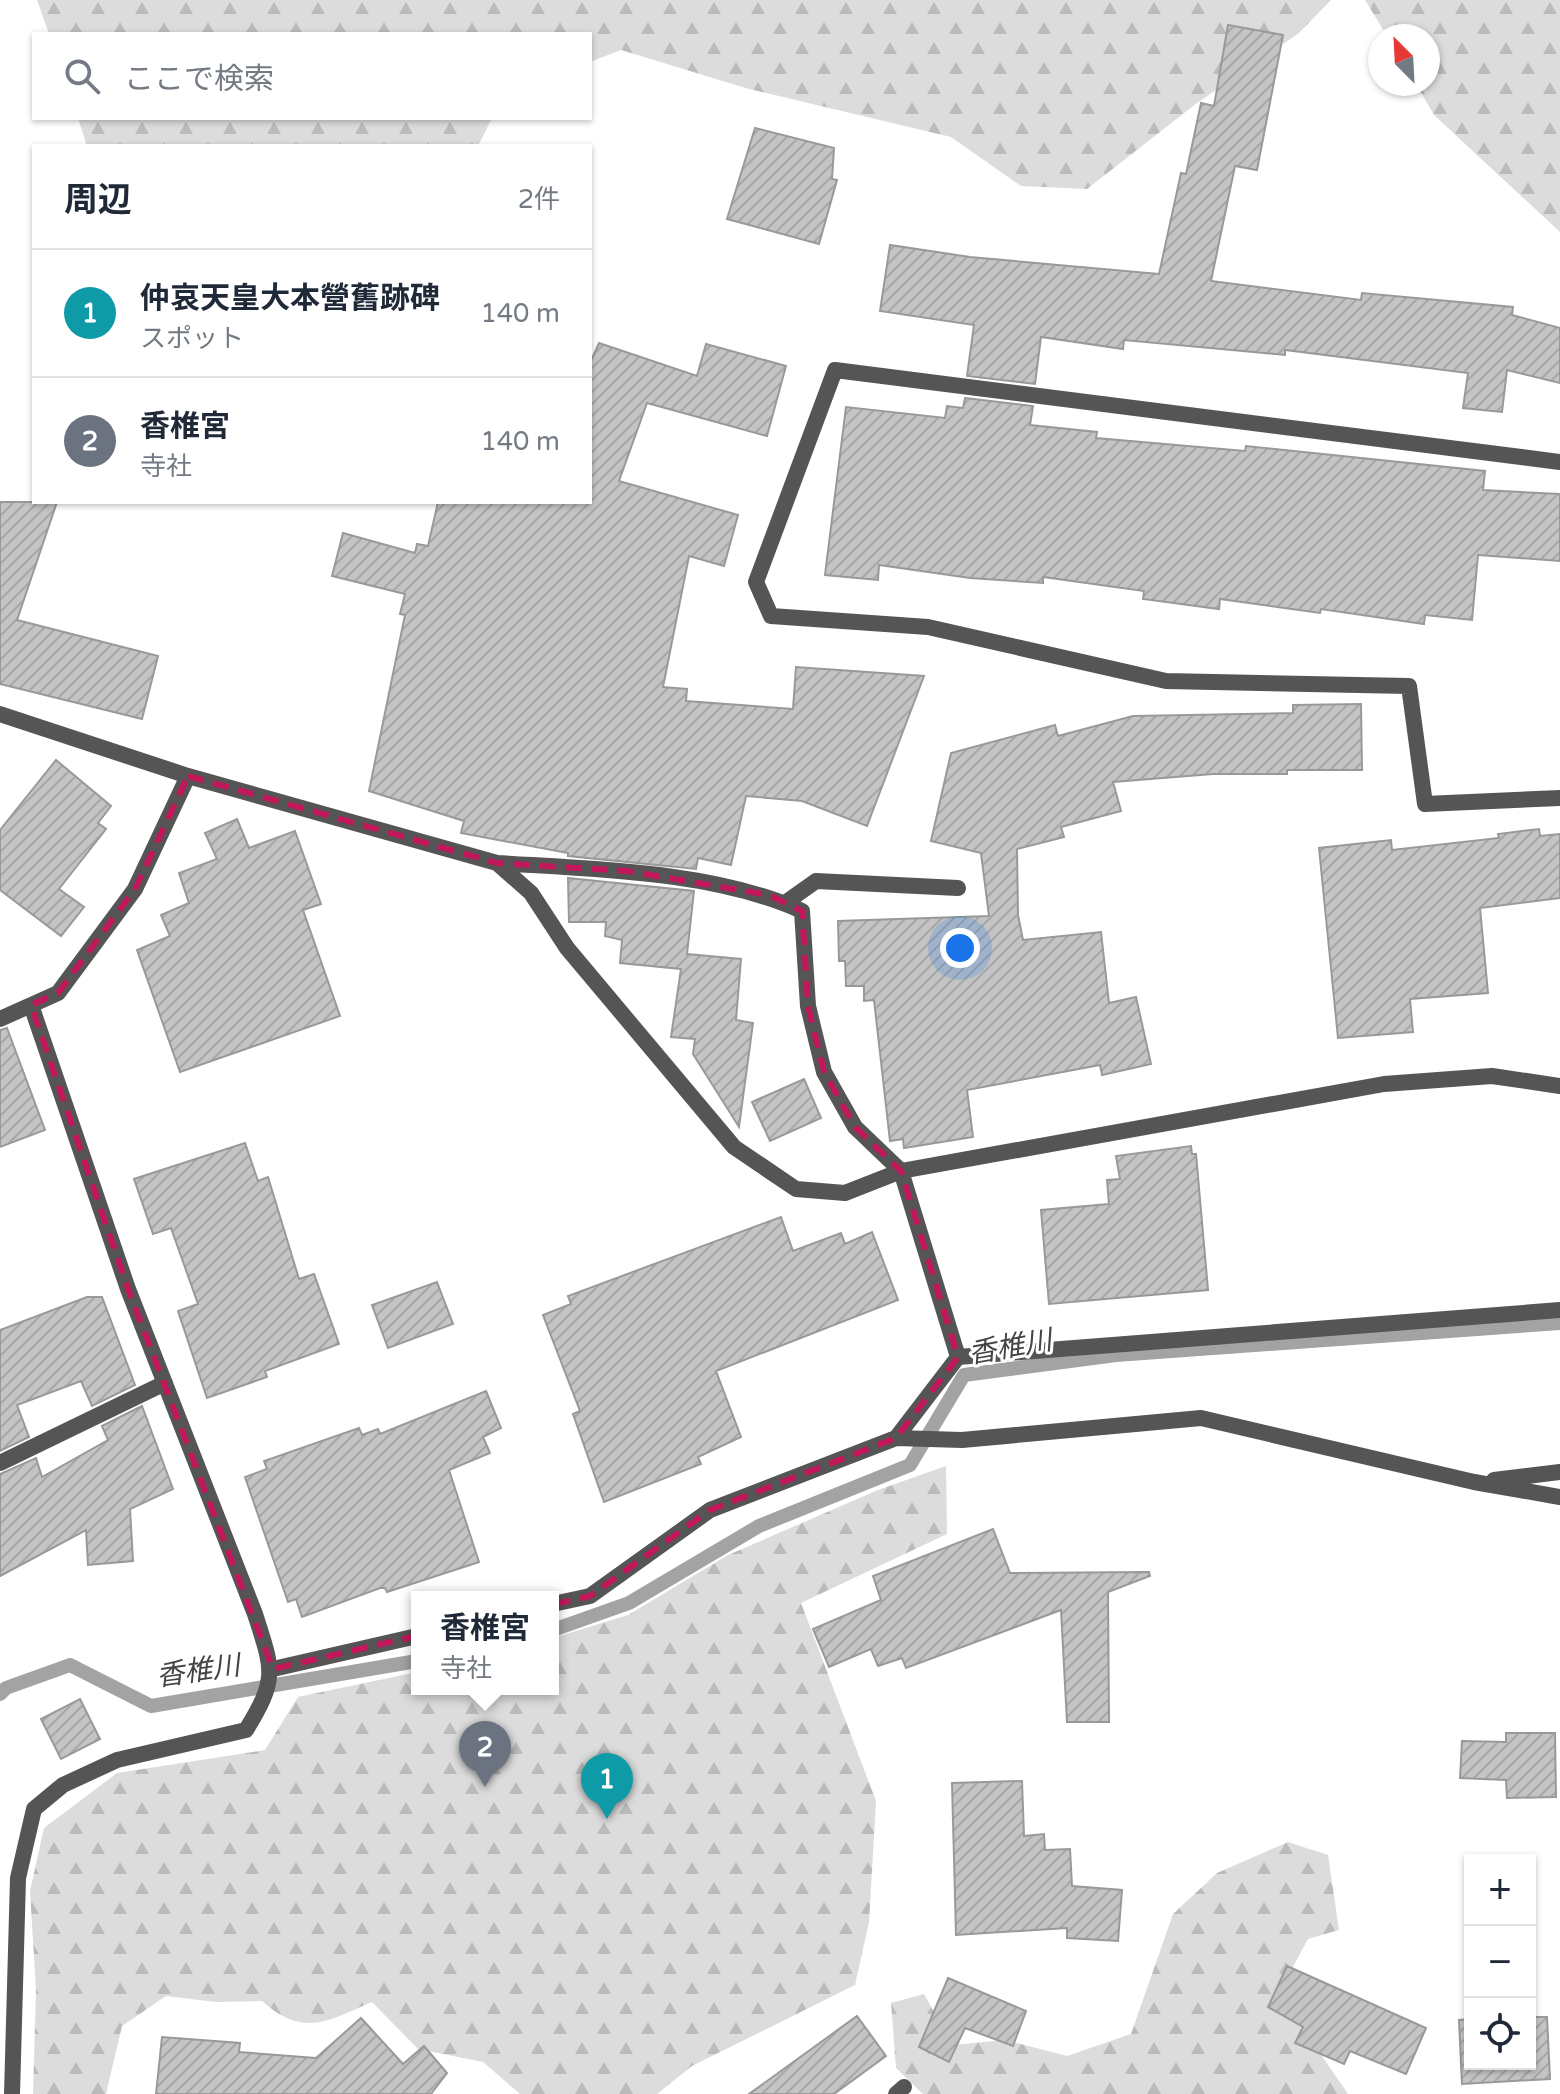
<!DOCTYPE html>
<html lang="ja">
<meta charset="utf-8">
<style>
body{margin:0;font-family:"Varela Round","Noto Sans JP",sans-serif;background:#f2f2f3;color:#1f2937}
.controls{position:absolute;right:24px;bottom:24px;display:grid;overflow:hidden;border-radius:0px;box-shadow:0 2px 6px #0004}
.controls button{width:72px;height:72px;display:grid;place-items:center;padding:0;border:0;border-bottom:2px solid #e0e1e3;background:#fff;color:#1f2937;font:40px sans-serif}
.compass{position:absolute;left:1368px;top:24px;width:72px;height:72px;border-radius:50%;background:#fff;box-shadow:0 2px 6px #0004;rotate:336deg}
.you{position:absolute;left:960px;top:948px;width:28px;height:28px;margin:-20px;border:6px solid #fff;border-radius:50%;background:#1a73e8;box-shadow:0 0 0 12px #1a73e833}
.badge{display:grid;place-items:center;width:52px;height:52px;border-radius:50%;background:#000;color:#fff;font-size:26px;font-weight:700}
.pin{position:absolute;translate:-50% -66px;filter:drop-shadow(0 2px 4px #0008)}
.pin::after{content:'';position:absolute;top:42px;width:28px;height:24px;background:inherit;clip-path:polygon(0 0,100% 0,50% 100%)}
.popup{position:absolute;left:411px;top:1591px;width:148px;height:104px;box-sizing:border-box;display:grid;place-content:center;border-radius:0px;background:#fff;filter:drop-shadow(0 2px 6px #0005);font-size:26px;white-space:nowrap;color:#747a83}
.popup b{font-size:30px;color:#1f2937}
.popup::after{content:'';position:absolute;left:50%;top:100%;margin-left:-16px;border:16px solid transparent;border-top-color:#fff}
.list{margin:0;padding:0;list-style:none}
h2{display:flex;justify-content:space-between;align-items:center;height:104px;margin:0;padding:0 32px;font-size:34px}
h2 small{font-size:26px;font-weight:400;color:#747a83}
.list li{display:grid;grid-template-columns:52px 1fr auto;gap:24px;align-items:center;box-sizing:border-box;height:128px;padding:0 32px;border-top:2px solid #e0e1e3}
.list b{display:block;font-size:30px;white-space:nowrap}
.list p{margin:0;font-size:26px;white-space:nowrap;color:#747a83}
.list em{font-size:26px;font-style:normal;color:#747a83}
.icon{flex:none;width:44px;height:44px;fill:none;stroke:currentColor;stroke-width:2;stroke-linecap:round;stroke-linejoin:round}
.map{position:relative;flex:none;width:1560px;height:2094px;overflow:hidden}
.search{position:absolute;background:#fff;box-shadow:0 2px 6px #0004;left:32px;top:32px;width:560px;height:88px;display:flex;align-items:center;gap:20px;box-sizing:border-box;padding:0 28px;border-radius:0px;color:#747a83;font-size:30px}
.panel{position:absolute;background:#fff;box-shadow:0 2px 6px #0004;left:32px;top:144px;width:560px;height:360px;border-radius:0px}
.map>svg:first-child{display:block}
</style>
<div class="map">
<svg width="1560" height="2094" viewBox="0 0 1560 2094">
<defs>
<pattern id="forest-firs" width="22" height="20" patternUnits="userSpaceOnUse" patternTransform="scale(2)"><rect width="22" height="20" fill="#dcdcdc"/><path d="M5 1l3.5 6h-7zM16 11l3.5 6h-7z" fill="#bbb"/></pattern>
<pattern id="building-hatch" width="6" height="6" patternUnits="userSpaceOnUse" patternTransform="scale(2)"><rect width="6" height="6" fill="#c4c4c4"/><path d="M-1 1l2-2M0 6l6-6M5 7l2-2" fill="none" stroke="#a7a7a7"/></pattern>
</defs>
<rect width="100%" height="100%" fill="#fff"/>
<!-- forest -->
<path fill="url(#forest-firs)" d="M37 0H1331L1299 33 1197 103 1087 189 1021 186 951 137 749 89 621 50 590 62V34H49Z
M1365 0H1560V232L1434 115 1416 84H1428V36H1387Z
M78 118H492L478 146H87Z
M946 1466 947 1534 801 1603 876 1801 869 1922 855 1985 692 2066 657 2094H520L483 2062 418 2049 372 2002C328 2021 303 2038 262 2001L216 2002 166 1996 122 2026 106 2094H33L36 1990 30 1891 44 1828 117 1773 265 1750 298 1697 417 1672V1689H553V1638L628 1615 728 1555 878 1490Z
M1288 1842 1328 1855 1339 1930 1308 1939 1288 1976 1313 2043 1348 2094H923L896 2068 891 2003 924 1994 952 2045 1005 2040 1067 2056 1131 2034 1173 1914 1217 1873Z"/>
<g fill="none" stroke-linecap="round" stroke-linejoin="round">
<!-- stream -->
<path stroke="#a3a3a3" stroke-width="14" d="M553 1630 629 1603 759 1526 910 1465 964 1375 1116 1355 1560 1323
M0 1694 6 1688 70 1665 151 1706 417 1661"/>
</g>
<!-- building -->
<path fill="url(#building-hatch)" stroke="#999" stroke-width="2" d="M1228 25 1283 35 1257 170 1235 166 1211 281 1361 300 1362 293 1513 307 1512 315 1560 328V383L1507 370 1502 412 1463 408 1468 373 1285 350V355L1124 340 1123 349 1041 337 1035 384 967 376 974 325 880 311 890 245 970 257 1159 274 1181 173 1186 174 1201 103 1214 106Z
M755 128 834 148 832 179 837 180 819 244 727 219Z
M599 343 697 376 706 344 786 366 767 436 647 403 619 481 738 515 724 566 689 556 663 687 687 689 686 701 793 709 796 667 924 676 867 826 802 801 746 796 731 865 698 858 696 869 568 856V853L461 833 464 821 369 791 405 615 400 614 405 594 332 576 343 533 415 553 417 544 428 546 438 502H590V363Z
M965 398 1033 406 1030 425 1097 432 1096 438 1245 451 1246 446 1485 471 1483 490 1560 494V561L1478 555 1472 620 1425 615 1424 624 1321 609 1320 613 1220 599 1219 609 1143 599 1144 591 1043 577V583L970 578 879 565 878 580 825 575 846 407 945 418 947 406 963 408Z
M0 502H57L17 620 158 656 142 719 0 684Z
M1361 704 1362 770H1287V774H1213L1113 782 1121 811 1061 827 1064 837 1017 849 1018 915 1023 940 1101 932 1109 1003 1136 997 1151 1064 1102 1075 1100 1065 967 1090 973 1137 904 1148 903 1139 890 1141 874 1000 864 1001V986H846L845 961H839L838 921 989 916 981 853 931 841 951 753 1055 725 1058 736 1133 716 1293 713V705Z
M56 760 111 806 98 823 106 829 59 889 84 907 61 936 0 890V830Z
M237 819 249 848 295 831 321 904 303 910 340 1016 180 1072 137 950 170 936 161 915 189 903 179 873 217 859 205 833Z
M1539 829 1540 836 1560 834V898L1480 908 1488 993 1410 999 1413 1032 1338 1038 1319 848 1391 840 1392 850 1499 838 1498 834Z
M568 878 694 891 687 954 741 959 736 1020 753 1023 739 1127 693 1054 695 1039 671 1037 681 969 620 963 622 940 605 936 606 922H569Z
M7 1028 45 1130 0 1147V1030Z
M804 1079 821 1118 770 1141 752 1102Z
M245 1143 258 1181 268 1177 299 1279 314 1274 339 1344 265 1371 267 1377 207 1398 178 1311 198 1304 171 1228 153 1234 134 1179Z
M1191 1146 1192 1154H1196L1208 1290 1049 1304 1041 1210 1109 1204 1107 1180 1120 1179 1116 1156Z
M781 1217 793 1251 841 1233 845 1244 872 1232 898 1300 716 1371 741 1437 698 1457 701 1464 604 1502 573 1414 580 1411 543 1315 571 1304 568 1296Z
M437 1282 453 1324 388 1348 372 1305Z
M87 1297H102L135 1385 92 1406 81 1381 17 1405 29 1437 0 1451V1330Z
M486 1391 501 1428 483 1437 490 1453 449 1470 479 1562 387 1592 385 1588H380L302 1617 296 1599 288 1602 245 1477 267 1469 264 1461 359 1428 362 1435 378 1429 380 1434Z
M142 1406 173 1489 130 1509 133 1561 88 1565 86 1530 0 1576V1474L36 1458 42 1477 108 1440 102 1426Z
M993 1529 1010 1573 1149 1572 1150 1576 1108 1592 1109 1722H1067L1061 1610 906 1668 902 1658 878 1666 871 1649 829 1667 813 1629 881 1600 873 1576Z
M80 1699 100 1739 61 1759 41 1719Z
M1506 1733H1555L1556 1797 1507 1798 1506 1780 1460 1778 1462 1741 1506 1742Z
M1022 1781 1024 1836 1044 1834 1045 1850 1070 1849 1072 1886 1122 1890 1118 1941 1067 1938V1928L956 1935 952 1783Z
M1287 1966 1426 2028 1406 2074 1350 2051 1344 2064 1295 2043 1303 2027 1268 2007Z
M948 1978 1026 2011 1013 2046 965 2028 949 2062 919 2047Z
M857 2016 886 2056 834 2094H749Z
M1530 2017H1547L1550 2079 1462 2084 1459 2020 1470 2019V2064H1530Z
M361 2018 403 2064 424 2046 447 2073 431 2094H156L162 2037 240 2043 239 2052 316 2058Z"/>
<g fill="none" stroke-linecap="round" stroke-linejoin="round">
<!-- minor -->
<path stroke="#555" stroke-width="16" d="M1560 462 835 370 756 582 771 616 928 627 1166 681 1409 686 1425 804 1560 798
M0 714 188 776 497 863 531 893 567 948 734 1147 796 1189 845 1193 901 1171 1384 1084 1492 1076 1560 1086
M497 863C593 869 714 871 802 911L808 1006 824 1072 855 1127 901 1171 958 1357
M785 903 816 881 958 888
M0 1019 58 993 135 889 188 776
M896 1438 962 1440 1201 1418 1474 1482 1560 1497
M0 1463 165 1383
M1494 1480 1560 1472
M553 1604 590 1596 710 1510 896 1438 958 1357 1560 1310
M273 1669 417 1636
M12 2094 18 1878 34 1809 63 1785 117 1760 246 1730C278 1678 273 1670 255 1614L128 1289 31 1005
M896 2094 904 2087"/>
</g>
<!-- marked area -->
<path fill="none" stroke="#c2185b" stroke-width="6" stroke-dasharray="16 10" stroke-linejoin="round" d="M188 776 497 863 627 871 769 895 802 911 808 1006 824 1072 855 1127 901 1171 958 1357 896 1438 710 1510 590 1596 273 1669 128 1289 31 1005 58 993 135 889Z"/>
<g text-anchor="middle" stroke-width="6" stroke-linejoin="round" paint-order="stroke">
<!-- water labels -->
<g font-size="28" font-style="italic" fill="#444" stroke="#fff">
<text transform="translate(1010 1346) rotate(-10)" y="10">香椎川</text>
<text transform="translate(198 1670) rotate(-8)" y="10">香椎川</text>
</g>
</g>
</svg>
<div class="controls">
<button>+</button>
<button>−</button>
<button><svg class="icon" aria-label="locate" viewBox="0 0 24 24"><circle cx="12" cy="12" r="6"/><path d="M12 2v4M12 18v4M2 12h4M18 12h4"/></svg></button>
</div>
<svg class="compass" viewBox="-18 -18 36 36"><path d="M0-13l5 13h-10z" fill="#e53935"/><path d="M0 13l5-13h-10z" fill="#747a83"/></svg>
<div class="you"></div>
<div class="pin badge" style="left:607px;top:1819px;background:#0f9aa8">1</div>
<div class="pin badge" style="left:485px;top:1787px;background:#6b7280">2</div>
<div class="popup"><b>香椎宮</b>寺社</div>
<div class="search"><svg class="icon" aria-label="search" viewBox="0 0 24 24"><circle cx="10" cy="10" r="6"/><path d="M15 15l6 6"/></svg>ここで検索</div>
<section class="panel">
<h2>周辺<small>2件</small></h2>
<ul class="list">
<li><span class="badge" style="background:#0f9aa8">1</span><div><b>仲哀天皇大本營舊跡碑</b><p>スポット</p></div><em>140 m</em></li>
<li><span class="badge" style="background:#6b7280">2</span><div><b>香椎宮</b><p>寺社</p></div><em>140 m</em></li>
</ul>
</section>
</div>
